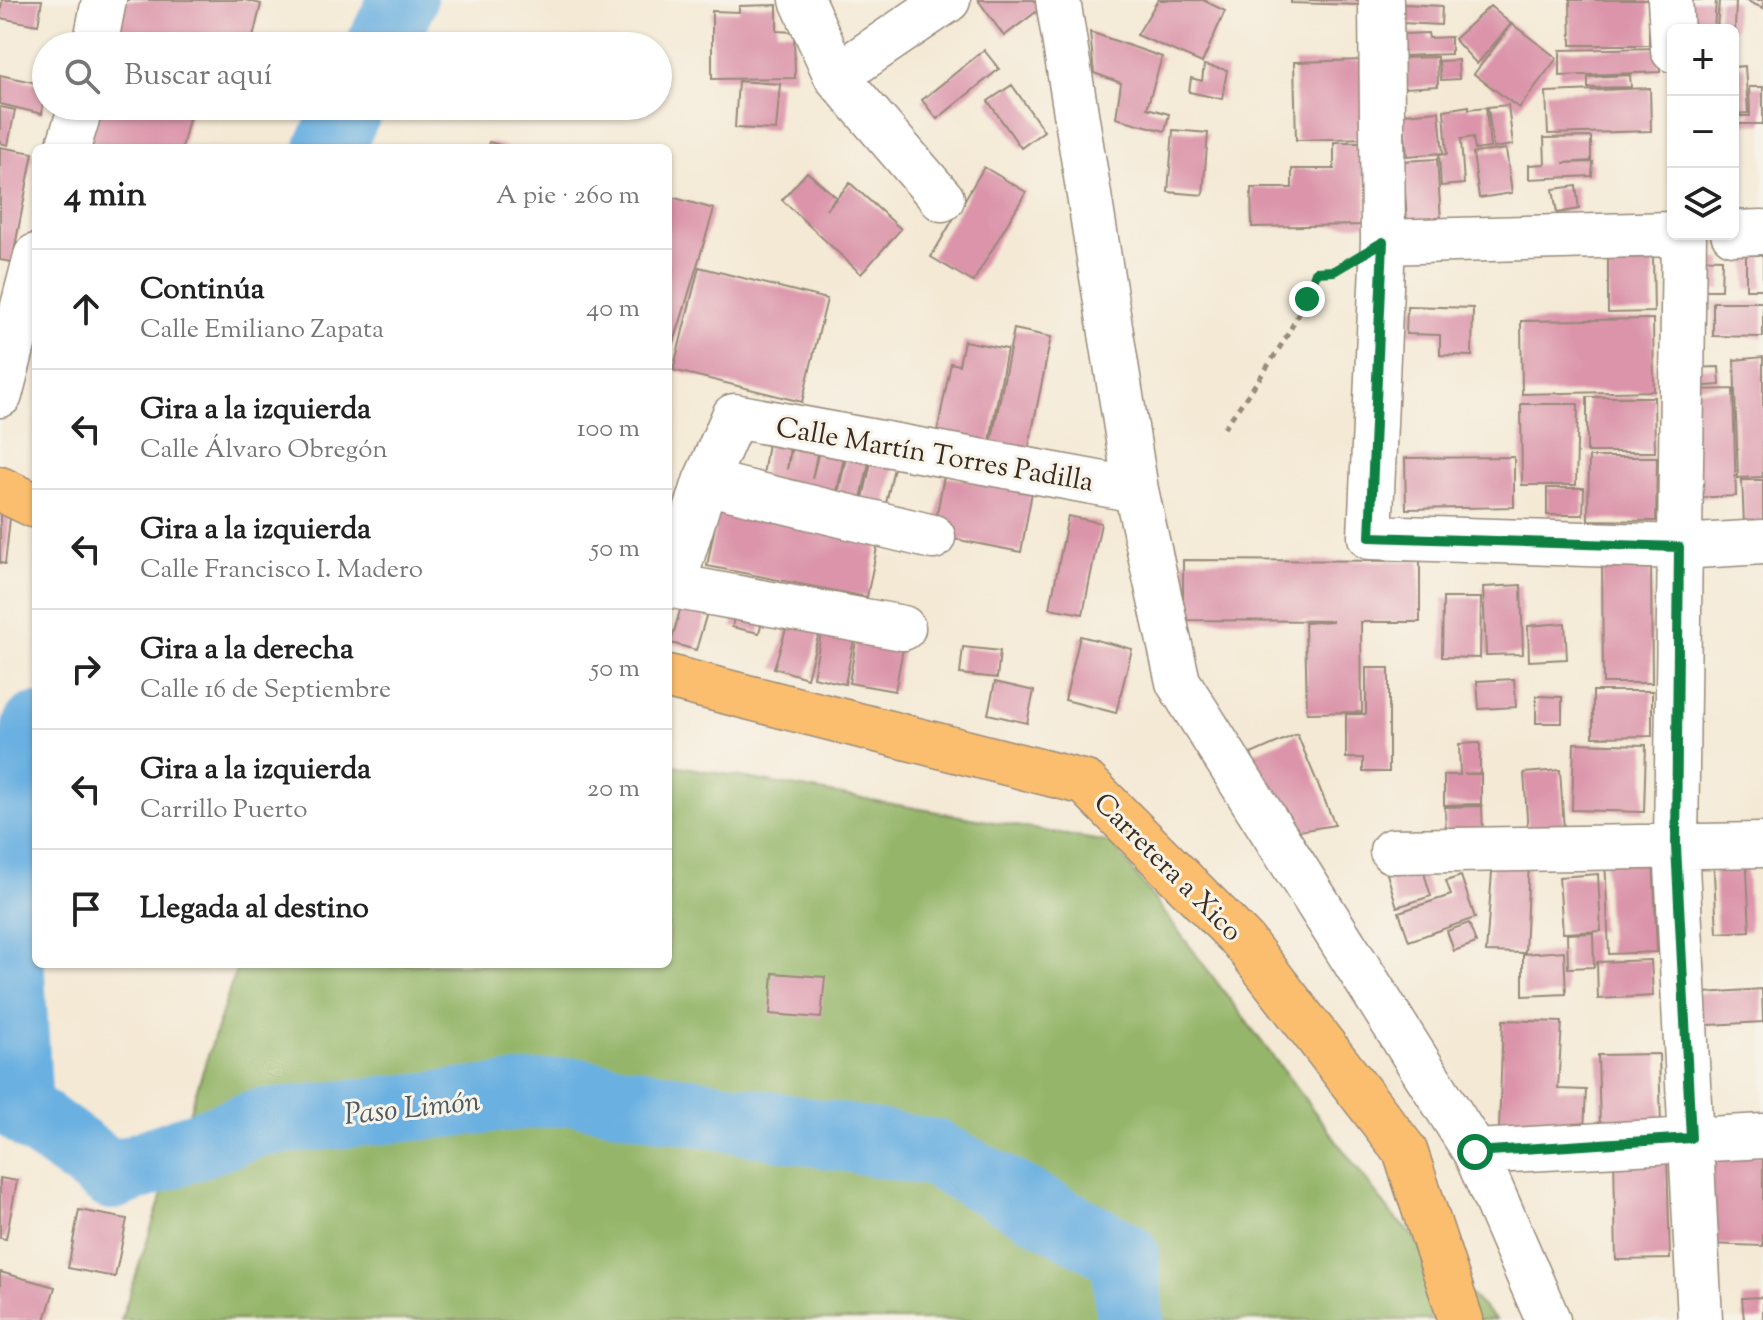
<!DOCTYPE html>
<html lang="es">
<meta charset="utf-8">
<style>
body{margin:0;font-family:"Sorts Mill Goudy",serif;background:#f6f6f6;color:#222}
.controls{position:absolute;right:24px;top:24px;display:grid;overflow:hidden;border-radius:12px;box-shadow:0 2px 6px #0004}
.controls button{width:72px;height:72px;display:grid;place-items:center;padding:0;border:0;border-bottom:2px solid #e0e0e0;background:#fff;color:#222;font:40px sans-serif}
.stop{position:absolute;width:24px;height:24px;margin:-18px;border:6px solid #0b8043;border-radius:50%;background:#fff}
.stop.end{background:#0b8043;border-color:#fff;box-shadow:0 2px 8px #0008}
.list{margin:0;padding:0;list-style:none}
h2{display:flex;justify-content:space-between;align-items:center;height:104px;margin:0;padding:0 32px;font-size:34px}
h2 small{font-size:26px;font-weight:400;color:#767676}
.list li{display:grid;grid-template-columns:52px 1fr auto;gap:24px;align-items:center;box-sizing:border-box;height:120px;padding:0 32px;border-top:2px solid #e0e0e0}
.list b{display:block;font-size:30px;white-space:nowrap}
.list p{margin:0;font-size:26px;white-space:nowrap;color:#767676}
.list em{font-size:26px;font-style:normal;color:#767676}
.icon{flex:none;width:44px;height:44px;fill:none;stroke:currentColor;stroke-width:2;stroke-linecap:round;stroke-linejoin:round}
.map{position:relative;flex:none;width:1763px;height:1320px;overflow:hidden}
.search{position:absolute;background:#fff;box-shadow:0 2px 6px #0004;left:32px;top:32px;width:640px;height:88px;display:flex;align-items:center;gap:20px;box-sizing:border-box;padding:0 28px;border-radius:44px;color:#767676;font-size:30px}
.panel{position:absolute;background:#fff;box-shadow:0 2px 6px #0004;left:32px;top:144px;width:640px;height:824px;border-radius:12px}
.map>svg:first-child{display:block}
</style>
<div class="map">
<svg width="1763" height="1320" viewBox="0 0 1763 1320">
<rect width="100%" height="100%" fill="#f7f3e8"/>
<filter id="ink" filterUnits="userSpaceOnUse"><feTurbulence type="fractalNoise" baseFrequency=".0125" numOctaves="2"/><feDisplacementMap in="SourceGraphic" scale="16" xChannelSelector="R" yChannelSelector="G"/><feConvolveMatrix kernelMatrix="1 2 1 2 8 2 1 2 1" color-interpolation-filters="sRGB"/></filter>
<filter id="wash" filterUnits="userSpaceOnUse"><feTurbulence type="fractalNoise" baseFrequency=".006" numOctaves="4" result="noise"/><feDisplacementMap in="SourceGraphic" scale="32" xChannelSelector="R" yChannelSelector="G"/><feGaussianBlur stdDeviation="1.8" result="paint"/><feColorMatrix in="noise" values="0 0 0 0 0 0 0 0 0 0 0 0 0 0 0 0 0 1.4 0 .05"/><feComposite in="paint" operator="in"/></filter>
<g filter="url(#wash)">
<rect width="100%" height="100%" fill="#f4e9d5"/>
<!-- forest -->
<path fill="#95b66a" stroke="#687044" stroke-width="2" d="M668 764 1112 843 1393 1216 1496 1320H121L238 964H668Z"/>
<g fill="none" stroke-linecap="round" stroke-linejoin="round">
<!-- river -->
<path stroke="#6bb0e1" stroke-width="68" d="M380 46 403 0
M329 148 350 106
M36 727 6 889 19 1108 112 1176 258 1123 573 1091 934 1153 1125 1255 1130 1320"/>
</g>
<g id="blocks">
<!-- building -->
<path fill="#db94aa" d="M2 0H42L38 25 0 18Z
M111 0H245L261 4 251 46H100Z
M978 0H1033L1040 9 1004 36Z
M1158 0H1203L1225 11 1202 63 1137 35Z
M1291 0H1359V5L1291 3Z
M1570 0H1649V45H1571Z
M1681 0H1716L1714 30H1683Z
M1719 0 1736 1 1735 30H1717Z
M1744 0H1763V8Z
M1403 4 1442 6 1441 25 1402 23Z
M777 5V31L794 32 795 78 712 79V11L739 12V6Z
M1490 6 1511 24 1477 64 1454 39Z
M1512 24 1557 58 1519 108 1474 74Z
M1090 32 1162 57 1147 108 1169 114 1165 131 1116 118 1121 83 1094 73Z
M1428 33 1429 38 1451 37V54L1403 56V34Z
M1659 48 1660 72 1560 76V50Z
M984 50 999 69 937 119 922 100Z
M1437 57 1438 86 1404 88 1402 58Z
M1366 60 1368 138 1296 140 1294 62Z
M1458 60 1459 79 1441 80 1439 61Z
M1204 65 1227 70 1222 99 1189 92 1191 78 1202 81Z
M1745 66 1748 113 1733 114V67Z
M0 75 46 85 42 114 0 104Z
M1630 75 1631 87 1588 88V77Z
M738 81 780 84 776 130 735 128Z
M1012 85 1044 131 1021 148 988 101Z
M1749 87H1763V124H1735V116H1750Z
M1650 88 1651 131 1548 134 1546 92Z
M1508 105 1513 145 1493 148 1488 107Z
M90 106H192L182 148H81Z
M1469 106V109L1486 107 1490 148 1475 150 1473 137 1461 139 1464 184 1441 186 1439 155 1447 154 1444 110Z
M0 107 15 110 8 145 0 143Z
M1439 111 1443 153 1407 156 1403 114Z
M1173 130 1208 133 1203 195 1168 192Z
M1591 137V161L1563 163 1593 162 1592 176 1529 179V165L1545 164 1544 138Z
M489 142 507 147 506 148H487Z
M1334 142H1365L1366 225 1252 227 1251 188H1292V169H1334Z
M0 147 33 153 12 262 0 260Z
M1506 149 1512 193 1479 198 1473 153Z
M1437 159 1441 221 1407 223 1403 161Z
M984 167 1026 192 973 282 931 257Z
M807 172 836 197 826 210 850 183 901 229 861 274 782 200Z
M1576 186 1579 209 1557 213 1553 189Z
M668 196 714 209 673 346 668 345Z
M1746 255H1763V289H1746Z
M1653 257 1654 312 1608 313V258Z
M1687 258 1722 259 1721 290H1686Z
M699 267 827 299 802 402 673 370Z
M1713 302H1763V337L1713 336Z
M1407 306 1473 308 1472 356 1440 355V335L1406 334Z
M1653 319 1654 391 1522 394 1521 321Z
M1014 329 1051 337 1026 461 989 454Z
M964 341 1007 349 987 457 934 447 951 363 959 365Z
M1763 357V477L1738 478 1734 360Z
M1719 367 1720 385 1689 387 1688 368Z
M1733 389 1736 496 1691 498 1689 390Z
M1587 397H1654L1655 452H1587Z
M1521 404H1578L1576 485H1522Z
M769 435 791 439 787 470 793 440 819 444 812 479 820 446 845 452 834 507 761 490Z
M847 453 870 458 858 512 835 507Z
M1514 457V507L1406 509 1405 458Z
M1589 457H1657L1656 521 1588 520Z
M872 458 895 463 883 517 860 512Z
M944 476 1032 492 1021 552 933 535Z
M1742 480H1763V524H1744Z
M1547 488H1584L1583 515H1547Z
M721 495 881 528 867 597 707 566Z
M0 508 11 509 5 564 0 563Z
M1068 516 1101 523 1083 614 1050 608Z
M1183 560 1420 561V622H1361L1362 712 1307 713 1305 623 1333 621 1183 620Z
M1651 560 1652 683H1603L1602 561Z
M1521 585 1523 654 1486 655 1483 587Z
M686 588 712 596 696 650 671 643Z
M1443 598H1481L1480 658 1442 657Z
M738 599 766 605 759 633 732 627Z
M792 610 823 618 807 678 774 668Z
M824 618 857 625 845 684 813 677Z
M1565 623 1567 659 1529 661 1528 626Z
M858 629 905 638 895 691 849 683Z
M1080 636 1132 649 1116 713 1065 700Z
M963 647 1000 651 997 678 960 674Z
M1366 668H1389V772H1363V758H1346V714H1366Z
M1514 679 1516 707 1479 709 1477 681Z
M995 682 1034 691 1027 723 988 714Z
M1593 691H1652V736L1593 737Z
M1536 696 1562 697V723H1536Z
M1297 734 1335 825 1287 833 1251 754Z
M1480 743V773L1464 774H1481V804L1444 805V775H1460L1459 744Z
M1574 743 1646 745 1644 812 1572 810Z
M1560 770 1564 830 1528 833 1524 773Z
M1482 806 1483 836 1446 837 1445 807Z
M1746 852 1750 931 1717 933 1713 854Z
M1653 855 1657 952 1609 954 1605 857Z
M1493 859 1529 861 1525 953 1486 952Z
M1421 863 1431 896 1397 907 1387 874Z
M1598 874 1601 931 1563 933 1559 877Z
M1461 876 1475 918 1409 941 1399 912 1451 895 1446 881Z
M1469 923 1476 943 1454 951 1447 931Z
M1593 933 1594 967 1568 968 1567 934Z
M1564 951 1566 994 1523 996V954Z
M1651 960 1653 996 1598 999 1597 962Z
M773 973 825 977 821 1018 770 1014Z
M1762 989 1763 1022 1691 1026 1690 994Z
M1503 1020 1562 1022 1558 1089 1586 1090 1584 1132 1499 1129Z
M1659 1054 1661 1126 1600 1127 1598 1055Z
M1712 1154 1763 1155V1246L1709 1244Z
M1667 1155 1670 1259 1616 1260 1614 1156Z
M0 1178 17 1181 6 1239 0 1238Z
M79 1210 127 1219 115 1277 68 1268Z
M0 1272 55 1287 45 1320H0Z
M1763 1297V1320H1744L1742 1298Z"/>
</g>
</g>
<g filter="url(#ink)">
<use href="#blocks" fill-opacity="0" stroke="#988a7a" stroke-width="2"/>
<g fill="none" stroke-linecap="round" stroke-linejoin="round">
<defs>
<path id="minor" d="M802 0 836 76 942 199
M1058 0 1136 490 1178 682 1475 1152 1548 1320
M1381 0 1383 242 1370 537 1679 547 1763 542
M1670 0 1673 50
M95 46 104 0
M836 76 948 0
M68 148 81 106
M1733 233 1763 232
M1684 234 1676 846 1700 1320
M1383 242 1673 234
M0 395 36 256
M705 482 933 537
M903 628 673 586 705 482 734 416 1136 490
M1392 851 1763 845
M1475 1152 1763 1136"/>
<path id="major" d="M0 489 36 506
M668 677 1086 783 1243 941 1405 1151 1461 1320"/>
</defs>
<!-- minor casing -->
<use href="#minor" stroke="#988a7a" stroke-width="47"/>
<!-- major casing -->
<use href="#major" stroke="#988a7a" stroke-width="47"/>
<!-- path -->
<path stroke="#988a7a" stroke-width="5" stroke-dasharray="6 6" stroke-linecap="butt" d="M1224 428C1261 376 1295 333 1316 272L1334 271 1341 267"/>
<!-- minor -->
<use href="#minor" stroke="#fff" stroke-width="44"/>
<!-- major -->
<use href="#major" stroke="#fbbe6e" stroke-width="44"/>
</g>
</g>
<g fill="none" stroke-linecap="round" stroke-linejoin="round" filter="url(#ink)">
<!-- route -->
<path stroke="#0b8043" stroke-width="10" d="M1307 299 1316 272 1334 271 1383 242 1370 537 1679 547 1676 846 1691 1138 1475 1152"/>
</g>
<g text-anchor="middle" stroke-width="6" stroke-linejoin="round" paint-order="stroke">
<!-- street labels -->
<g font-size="28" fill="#3b2a1e" stroke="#f7f3e8">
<text transform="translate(935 453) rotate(10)" y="10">Calle Martín Torres Padilla</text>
<text transform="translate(1169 866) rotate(45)" y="10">Carretera a Xico</text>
</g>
<!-- water labels -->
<g font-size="30" font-style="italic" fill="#4c5962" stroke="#f7f3e8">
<text transform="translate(412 1107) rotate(-6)" y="10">Paso Limón</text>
</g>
</g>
</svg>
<div class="controls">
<button>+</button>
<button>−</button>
<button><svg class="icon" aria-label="layers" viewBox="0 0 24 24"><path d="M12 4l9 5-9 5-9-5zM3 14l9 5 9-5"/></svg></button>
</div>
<div class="stop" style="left:1475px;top:1152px"></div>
<div class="stop end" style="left:1307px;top:299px"></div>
<div class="search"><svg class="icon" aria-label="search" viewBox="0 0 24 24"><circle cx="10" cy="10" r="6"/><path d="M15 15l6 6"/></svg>Buscar aquí</div>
<section class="panel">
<h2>4 min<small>A pie · 260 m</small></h2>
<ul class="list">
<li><svg class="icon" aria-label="ahead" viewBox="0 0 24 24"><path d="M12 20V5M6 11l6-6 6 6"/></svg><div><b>Continúa</b><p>Calle Emiliano Zapata</p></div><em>40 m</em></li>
<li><svg class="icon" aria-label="left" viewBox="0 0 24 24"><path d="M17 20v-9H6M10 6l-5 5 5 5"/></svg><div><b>Gira a la izquierda</b><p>Calle Álvaro Obregón</p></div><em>100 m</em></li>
<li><svg class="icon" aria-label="left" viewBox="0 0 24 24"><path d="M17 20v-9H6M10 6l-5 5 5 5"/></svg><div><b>Gira a la izquierda</b><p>Calle Francisco I. Madero</p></div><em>50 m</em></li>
<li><svg class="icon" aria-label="right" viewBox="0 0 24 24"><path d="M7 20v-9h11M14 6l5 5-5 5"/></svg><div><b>Gira a la derecha</b><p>Calle 16 de Septiembre</p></div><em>50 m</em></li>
<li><svg class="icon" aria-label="left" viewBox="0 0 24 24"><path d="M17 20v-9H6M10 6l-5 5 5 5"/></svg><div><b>Gira a la izquierda</b><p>Carrillo Puerto</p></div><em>20 m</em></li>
<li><svg class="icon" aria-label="arrive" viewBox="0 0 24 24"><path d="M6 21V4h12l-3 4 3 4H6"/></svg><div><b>Llegada al destino</b></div></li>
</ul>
</section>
</div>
